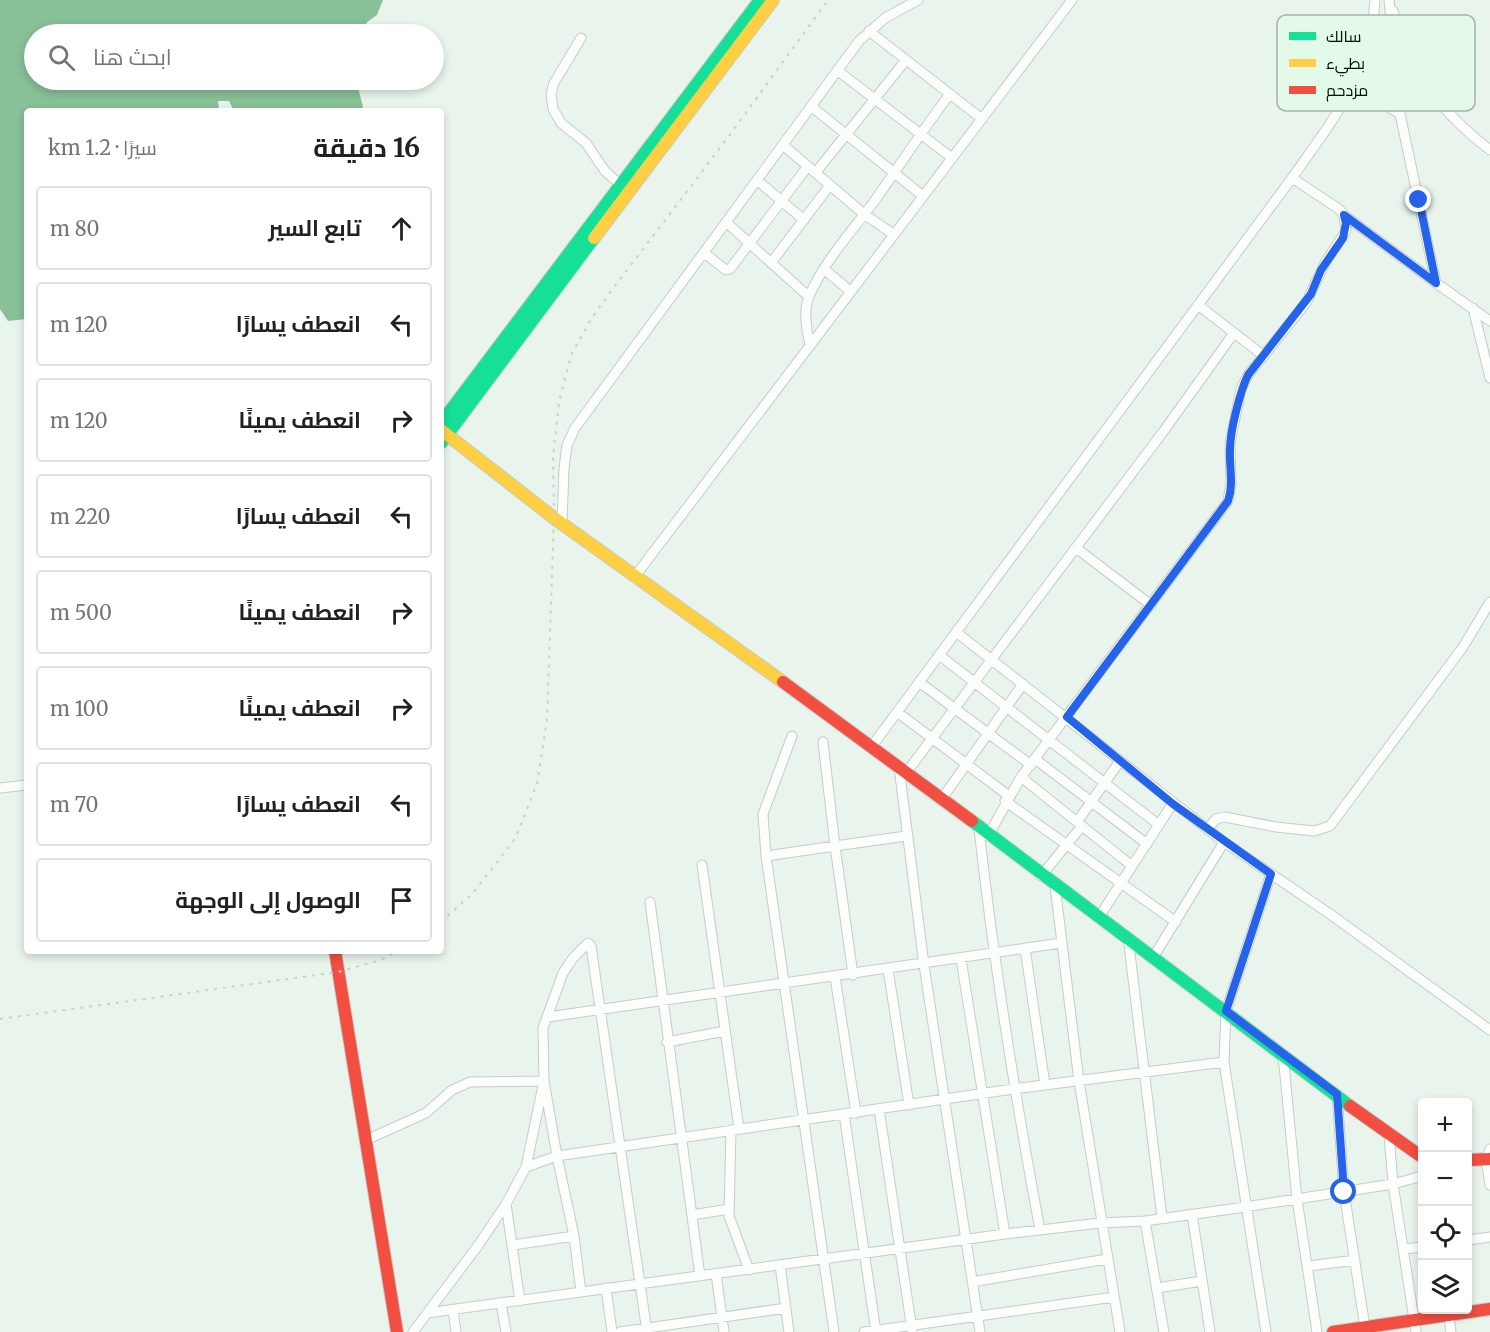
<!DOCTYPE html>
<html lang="ar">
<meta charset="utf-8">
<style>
body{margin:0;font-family:Merriweather,Cairo,serif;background:#f2f2f2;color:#202124;direction:rtl}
.controls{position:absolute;right:18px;bottom:18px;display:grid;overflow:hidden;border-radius:6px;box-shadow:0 3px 9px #0003}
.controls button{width:54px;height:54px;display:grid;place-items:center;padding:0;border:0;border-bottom:2px solid #e0e0e0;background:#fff;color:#202124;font:30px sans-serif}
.stop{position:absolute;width:18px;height:18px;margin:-14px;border:4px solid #2563eb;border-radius:50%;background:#fff}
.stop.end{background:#2563eb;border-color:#fff;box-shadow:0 2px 6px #0008}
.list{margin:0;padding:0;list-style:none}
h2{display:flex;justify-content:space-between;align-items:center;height:78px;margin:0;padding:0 24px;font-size:26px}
h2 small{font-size:20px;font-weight:400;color:#757577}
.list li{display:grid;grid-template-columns:39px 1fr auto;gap:18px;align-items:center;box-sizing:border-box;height:84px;margin:0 12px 12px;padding:0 12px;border:2px solid #e0e0e0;border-radius:6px}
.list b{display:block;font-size:22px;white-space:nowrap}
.list em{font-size:20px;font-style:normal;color:#757577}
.icon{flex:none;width:33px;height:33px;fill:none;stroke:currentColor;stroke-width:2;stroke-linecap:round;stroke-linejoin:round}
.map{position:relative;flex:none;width:1490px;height:1332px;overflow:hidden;direction:ltr}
.search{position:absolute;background:#fff;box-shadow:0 3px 9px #0003;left:24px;top:24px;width:420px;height:66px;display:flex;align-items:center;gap:15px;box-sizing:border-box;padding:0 21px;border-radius:33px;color:#757577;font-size:22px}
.panel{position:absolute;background:#fff;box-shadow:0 3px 9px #0003;left:24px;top:108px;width:420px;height:846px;border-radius:6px;direction:rtl}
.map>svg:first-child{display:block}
</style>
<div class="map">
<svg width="1490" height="1332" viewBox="0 0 1490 1332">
<rect width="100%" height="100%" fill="#e9f5ec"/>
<!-- water -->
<path fill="#88c097" d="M0 0H383L377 15 367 22 362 34H34V80H356L364 111H234L229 101H218L219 111H27V319L8 321 0 309Z"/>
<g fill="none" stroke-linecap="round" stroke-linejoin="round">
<defs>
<path id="street" d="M1389 0 1400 114 1436 283 1490 321
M1393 11C1414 75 1437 109 1490 150
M869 31 982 119
M581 38 554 83 551 94 553 109 561 123 586 143 605 171 624 188
M838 71 952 158
M1354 85 1400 114
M812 107 923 196
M784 146 864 214 893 234
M816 172 906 60
M758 181 804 220
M1344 215 1436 283
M727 223 808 296
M704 253 726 270 730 269 808 166
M771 263 830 185
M824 269 850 291
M1198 305 1264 356
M1473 308 1490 378
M810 344C806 330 803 308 810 294 825 261 851 232 873 203 899 167 923 129 950 94
M562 524 564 468 567 445 575 428 859 41 885 18 918 0
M1076 548 1151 605
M636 575 1072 0
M956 632 1224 842 1330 914 1490 1030
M939 655 1159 825
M919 682 1031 765
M897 712 1009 796
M823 742 835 846 766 856 834 1332
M872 746 1292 178C1334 118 1370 76 1375 0
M1035 759 1147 844
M899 767 924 965 980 1332
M906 773 1163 432 1234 333
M1021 777 1132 866
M0 788 27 785
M941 800 1023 684
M1005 801 1176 922
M1077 822 1120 761
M1208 828 1216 819 1225 817 1276 827 1314 831 1330 826 1463 647 1490 602
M979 829C994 964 1015 1097 1040 1230
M988 836 1021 777 1228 501 1231 483 1230 443 1241 389 1248 375 1306 303 1325 263 1346 231 1344 215 1339 209 1292 178
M766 856 763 814 792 736
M702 865 739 1129
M1041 876 1082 826
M1055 886 1079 1081 1120 1332
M650 902 700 1276
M1099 917 1173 803
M1128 937 1162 1218
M1025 948 1045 1085
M1154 956 1224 842
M961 959 1005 1234
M888 969 909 1105
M853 975 835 846 906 836
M835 977 856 1113
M548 1017 1061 943
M667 1042 725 1031
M1283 1055 1297 1199 1317 1332
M1337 1094 1344 1192 1365 1327
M879 1109 912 1330
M844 1114 876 1332
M731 1130 729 1216 749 1270
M1389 1135 1393 1184 1416 1332
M366 1140 426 1113 452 1090 470 1082 544 1081 526 1167
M1490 1149 1486 1159 1490 1185
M506 1204 520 1301
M1192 1214 1210 1332
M692 1215 729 1209
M1145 1221 1164 1332
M1468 1240 1490 1237
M513 1245 574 1236
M1405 1249 1422 1247
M780 1265 789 1332
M1309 1266 1355 1260
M716 1274 724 1332
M972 1282 1107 1259
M606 1288 612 1332
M1157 1288 1202 1281
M581 1292 574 1236 557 1156 1013 1089 1224 1062
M501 1303 506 1332
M453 1310 456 1332
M1448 1310 1451 1332
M427 1313 1005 1234 1100 1223 1145 1221 1245 1207 1393 1184 1422 1176
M413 1332 477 1247 506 1204 526 1167 557 1156 544 1081 543 1028 563 973 573 958 588 943 591 946 647 1332
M620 1332 786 1308
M864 1332 1114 1297
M1266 1332 1224 1062 1226 1011 1271 874"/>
<path id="fast" d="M441 423 760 0
M441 443 594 238
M972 821 1350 1106"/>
<path id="slow" d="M594 238 773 0
M441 430 554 518 783 682"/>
<path id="jam" d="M783 682 972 821
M335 951 397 1332
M1350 1106 1422 1157
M1468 1160 1490 1159
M1333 1332 1490 1309"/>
</defs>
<!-- street casing -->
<use href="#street" stroke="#c4cdc6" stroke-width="11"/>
<!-- fast casing -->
<use href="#fast" stroke="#c4cdc6" stroke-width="14"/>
<!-- slow casing -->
<use href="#slow" stroke="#c4cdc6" stroke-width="14"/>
<!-- jam casing -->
<use href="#jam" stroke="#c4cdc6" stroke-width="14"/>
<!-- street -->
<use href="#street" stroke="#fcfefc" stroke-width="9"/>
<!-- fast -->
<use href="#fast" stroke="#16e098" stroke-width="12"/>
<!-- slow -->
<use href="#slow" stroke="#ffcf43" stroke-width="12"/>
<!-- jam -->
<use href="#jam" stroke="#f24e42" stroke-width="12"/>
<!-- rail -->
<path stroke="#cbcfcc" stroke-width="2" stroke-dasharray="3 6" stroke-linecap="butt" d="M441 922 474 892 515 839 537 784 547 720 554 518 553 456 559 402 571 355 591 319 612 290 729 136 828 0
M0 1019 338 972 381 960 398 951"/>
</g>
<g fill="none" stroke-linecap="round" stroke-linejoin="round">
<!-- route -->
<path stroke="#2563eb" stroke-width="8" d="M1344 1192 1337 1094 1226 1011 1271 874 1173 804 1067 717 1228 501C1234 484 1229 466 1230 449 1230 432 1240 391 1248 375L1311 294 1321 270 1343 238 1346 223 1344 215 1436 283 1419 200"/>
</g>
<!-- legend -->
<rect x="1277" y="15" width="198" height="96" rx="9" fill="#e4fae8" stroke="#a2b3a5" stroke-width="1.5"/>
<rect x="1289" y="32" width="27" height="8" fill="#16e098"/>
<rect x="1289" y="59" width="27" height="8" fill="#ffcf43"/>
<rect x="1289" y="86" width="27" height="8" fill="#f24e42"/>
<g font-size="16" fill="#070e08">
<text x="1326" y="42">سالك</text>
<text x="1326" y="69">بطيء</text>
<text x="1326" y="96">مزدحم</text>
</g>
</svg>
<div class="controls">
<button>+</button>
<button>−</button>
<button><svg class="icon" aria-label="locate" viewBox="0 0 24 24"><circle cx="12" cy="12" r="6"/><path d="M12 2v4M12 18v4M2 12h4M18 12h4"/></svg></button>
<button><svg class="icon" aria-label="layers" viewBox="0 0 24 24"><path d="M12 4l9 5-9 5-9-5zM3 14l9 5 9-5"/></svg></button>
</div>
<div class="stop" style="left:1344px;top:1192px"></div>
<div class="stop end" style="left:1419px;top:200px"></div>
<div class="search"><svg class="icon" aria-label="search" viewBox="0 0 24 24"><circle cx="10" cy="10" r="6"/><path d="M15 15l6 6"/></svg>ابحث هنا</div>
<section class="panel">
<h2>16 دقيقة<small>سيرًا · 1.2 km</small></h2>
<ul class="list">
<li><svg class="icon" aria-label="ahead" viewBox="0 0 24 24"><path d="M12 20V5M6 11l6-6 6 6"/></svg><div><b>تابع السير</b></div><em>80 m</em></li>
<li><svg class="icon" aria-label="left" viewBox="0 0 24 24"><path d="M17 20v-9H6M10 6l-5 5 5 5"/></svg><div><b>انعطف يسارًا</b></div><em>120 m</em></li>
<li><svg class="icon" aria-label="right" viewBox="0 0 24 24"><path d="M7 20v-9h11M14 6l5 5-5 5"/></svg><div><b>انعطف يمينًا</b></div><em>120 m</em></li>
<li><svg class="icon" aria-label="left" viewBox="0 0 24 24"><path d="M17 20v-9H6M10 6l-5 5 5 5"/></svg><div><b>انعطف يسارًا</b></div><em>220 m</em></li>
<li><svg class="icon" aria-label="right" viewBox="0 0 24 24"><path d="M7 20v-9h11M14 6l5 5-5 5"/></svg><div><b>انعطف يمينًا</b></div><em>500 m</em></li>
<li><svg class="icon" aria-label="right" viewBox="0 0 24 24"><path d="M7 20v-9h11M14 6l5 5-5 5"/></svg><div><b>انعطف يمينًا</b></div><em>100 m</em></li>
<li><svg class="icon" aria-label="left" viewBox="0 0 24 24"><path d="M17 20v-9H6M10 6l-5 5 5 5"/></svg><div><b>انعطف يسارًا</b></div><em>70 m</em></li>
<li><svg class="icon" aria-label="arrive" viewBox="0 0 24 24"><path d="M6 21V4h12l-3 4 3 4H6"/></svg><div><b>الوصول إلى الوجهة</b></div></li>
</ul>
</section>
</div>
